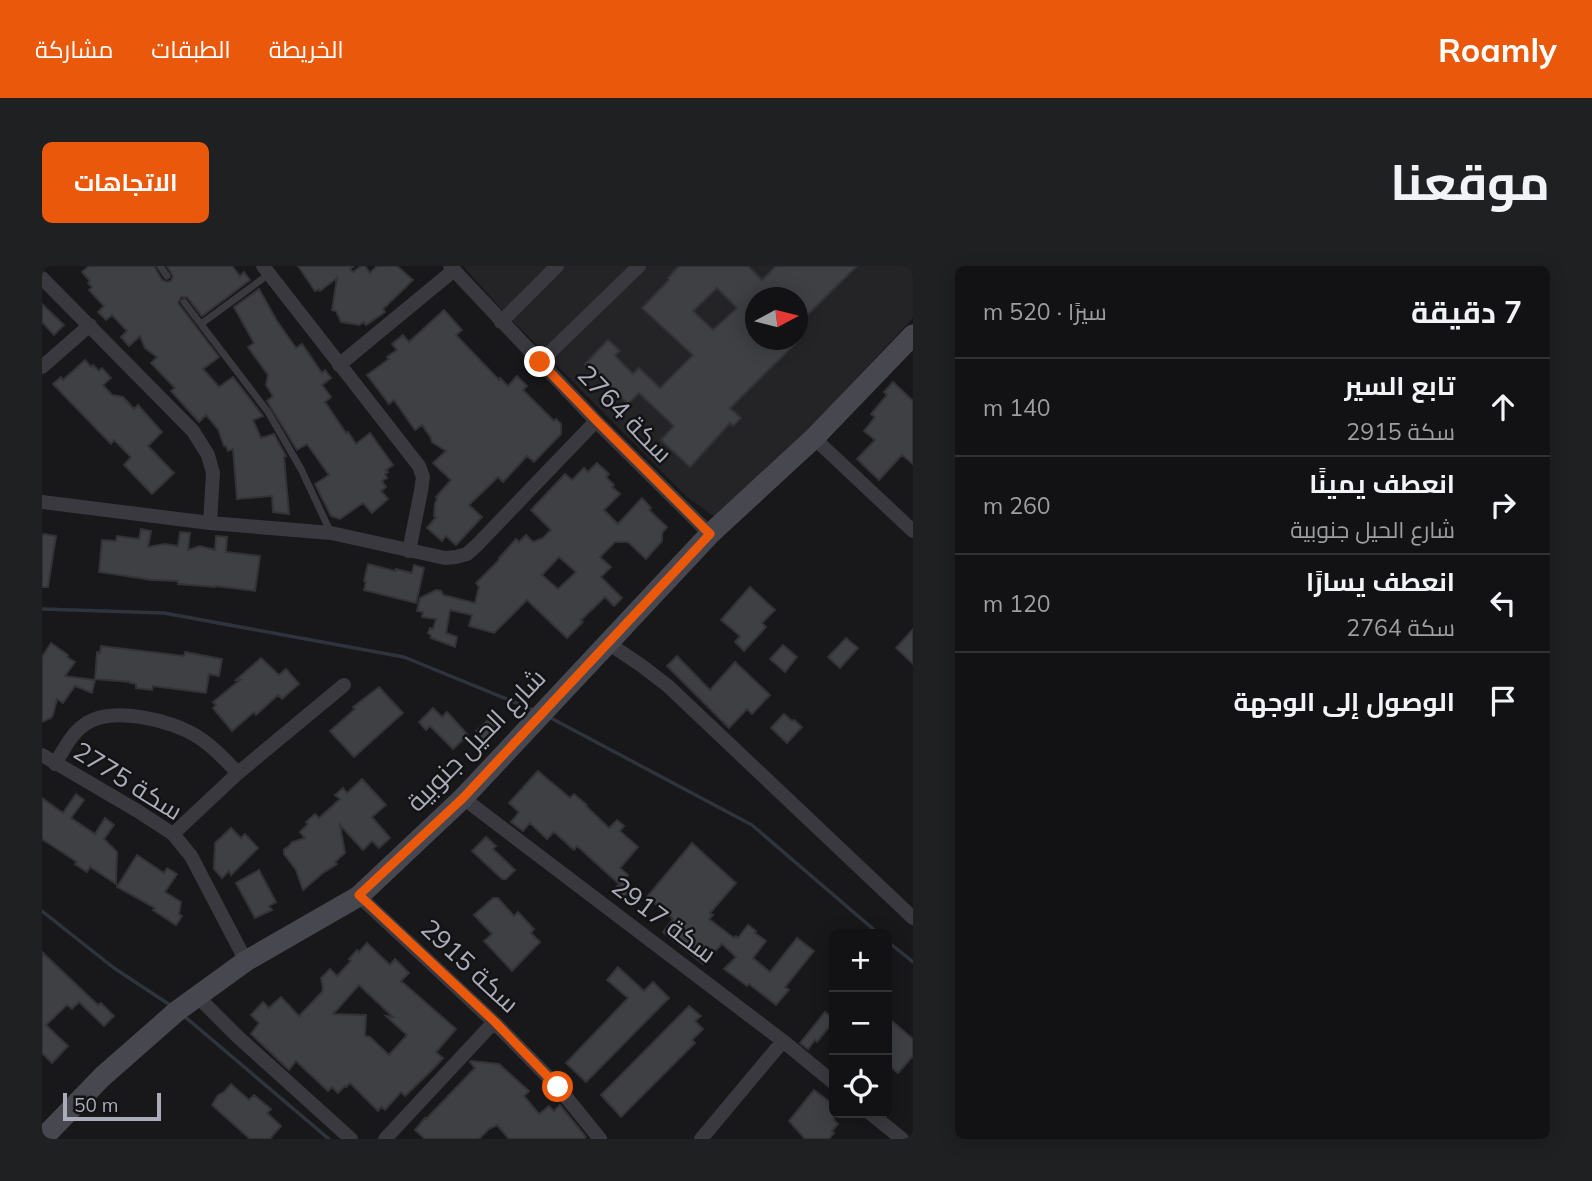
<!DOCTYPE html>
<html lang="ar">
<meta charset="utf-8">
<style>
body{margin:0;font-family:Mulish,Cairo,sans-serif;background:#1f2022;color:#f1f3f6;direction:rtl}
.controls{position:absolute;right:21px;bottom:21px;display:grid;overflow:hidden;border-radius:10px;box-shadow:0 4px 18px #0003}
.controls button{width:63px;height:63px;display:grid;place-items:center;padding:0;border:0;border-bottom:2px solid #313234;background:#121214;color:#f1f3f6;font:35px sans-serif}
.compass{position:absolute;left:703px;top:21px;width:63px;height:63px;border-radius:50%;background:#121214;box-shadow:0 4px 18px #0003;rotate:83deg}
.scale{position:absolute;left:21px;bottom:18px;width:98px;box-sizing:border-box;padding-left:7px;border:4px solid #aaacba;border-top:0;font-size:19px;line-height:24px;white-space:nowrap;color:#aaacba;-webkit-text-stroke:5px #131315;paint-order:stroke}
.stop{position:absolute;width:21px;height:21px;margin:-16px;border:5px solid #ea580c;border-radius:50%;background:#fff}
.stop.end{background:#ea580c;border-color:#fff;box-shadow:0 2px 7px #0008}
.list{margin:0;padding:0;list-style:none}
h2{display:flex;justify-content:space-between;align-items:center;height:91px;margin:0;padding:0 28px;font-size:30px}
h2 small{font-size:23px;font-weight:400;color:#9c9ea0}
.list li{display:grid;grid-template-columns:46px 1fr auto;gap:21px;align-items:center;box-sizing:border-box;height:98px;padding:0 28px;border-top:2px solid #313234}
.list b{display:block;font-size:26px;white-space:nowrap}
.list p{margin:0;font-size:23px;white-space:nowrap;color:#9c9ea0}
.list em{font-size:23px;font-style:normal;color:#9c9ea0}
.icon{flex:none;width:38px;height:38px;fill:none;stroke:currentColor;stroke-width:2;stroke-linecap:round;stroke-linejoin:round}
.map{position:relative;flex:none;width:871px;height:873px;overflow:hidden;direction:ltr;border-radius:10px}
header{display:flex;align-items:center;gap:42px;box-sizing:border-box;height:98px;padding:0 35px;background:#ea580c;color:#fff}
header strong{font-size:33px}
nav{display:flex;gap:38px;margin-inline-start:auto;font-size:24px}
.intro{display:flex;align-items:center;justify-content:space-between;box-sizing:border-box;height:168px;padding:0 42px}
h1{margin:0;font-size:49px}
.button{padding:18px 32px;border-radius:10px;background:#ea580c;color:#fff;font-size:24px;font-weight:700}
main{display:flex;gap:42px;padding:0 42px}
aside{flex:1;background:#121214;border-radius:10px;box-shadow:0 4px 18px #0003}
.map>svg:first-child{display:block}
</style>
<header>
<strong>Roamly</strong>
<nav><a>الخريطة</a><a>الطبقات</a><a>مشاركة</a></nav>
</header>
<div class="intro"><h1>موقعنا</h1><a class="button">الاتجاهات</a></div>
<main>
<aside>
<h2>7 دقيقة<small>سيرًا · 520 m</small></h2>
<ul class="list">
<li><svg class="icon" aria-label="ahead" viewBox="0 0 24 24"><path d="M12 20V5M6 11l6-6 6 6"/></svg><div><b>تابع السير</b><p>سكة 2915</p></div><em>140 m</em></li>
<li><svg class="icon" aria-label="right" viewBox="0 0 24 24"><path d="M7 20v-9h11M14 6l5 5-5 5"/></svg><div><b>انعطف يمينًا</b><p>شارع الحيل جنوبية</p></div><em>260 m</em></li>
<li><svg class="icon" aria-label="left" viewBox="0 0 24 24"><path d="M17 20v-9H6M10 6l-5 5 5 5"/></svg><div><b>انعطف يسارًا</b><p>سكة 2764</p></div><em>120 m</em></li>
<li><svg class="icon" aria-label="arrive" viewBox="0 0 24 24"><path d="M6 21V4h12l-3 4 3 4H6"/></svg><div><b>الوصول إلى الوجهة</b></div></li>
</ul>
</aside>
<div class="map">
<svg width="871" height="873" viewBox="0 0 871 873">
<rect width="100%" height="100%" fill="#18181a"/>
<!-- built -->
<path fill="#242427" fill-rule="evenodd" d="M421 0H871V52L762 168 673 251 645 231 461 45ZM713 32H755V74H713Z"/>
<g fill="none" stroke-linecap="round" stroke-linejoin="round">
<!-- stream -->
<path stroke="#2e343e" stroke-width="3.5" d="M0 343 122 347 362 391 494 445
M507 451 710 559 837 668
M0 645 72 702 128 739
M845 675 871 696
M142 750 287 873"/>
</g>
<!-- building -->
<path fill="#3f4044" stroke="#333236" stroke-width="2" fill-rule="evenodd" d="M47 0H112L120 14 125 16 129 15 131 10 125 0H190L198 10 202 6 208 14 160 50 145 31H139L136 37 177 91 161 103 177 121 191 111 221 150 211 154 219 172 232 168 244 190 242 191 247 248 231 246 230 230 195 233 191 183 186 185 184 180H182L176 163 164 149 157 156 129 125 133 122 109 97 115 91 103 82 98 70 87 80 79 71 85 65 70 49 64 54 56 46 62 40 47 24 50 21 46 17 48 15 40 6Z
M256 0H312L308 3 311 6 319 0H323L328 7 335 0H355L371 14 341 43 343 46 324 59 322 56 317 59 299 56 294 45 290 44 295 12 278 25 277 23 273 25Z
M637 0H706L720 14 734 0H815L755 59V32H713V74H757L688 142 699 152 691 160 688 157 648 201 619 174 632 160 597 127 586 138 543 98 566 74 578 85 573 89 575 92 591 108 597 102 618 122 651 89 600 42 627 14 626 12ZM675 22 695 42 671 64 651 45Z
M217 23 235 55 254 82 260 78 280 107 283 104 289 112 280 119 289 131 283 136 304 167 306 166 314 178 328 167 351 199 344 204 346 206 343 208 345 212 340 215 344 221 339 225 346 233 330 247 321 237 298 253 289 250 273 218 287 209 265 178 255 184 225 135 231 130 224 119 226 109 206 81 212 77 192 41Z
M0 38 22 59 12 69 0 56Z
M402 44 420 64 414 69 457 114 458 112 466 120 475 110 485 120 481 124 512 155 514 153 519 158V168L492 196 485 190 461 216 456 211 427 239 440 251 414 279 404 270 400 275 385 262 394 251 392 250 393 238 395 233 394 231 409 214 391 197 404 185 390 176 389 172 380 159 373 164 352 134 347 138 325 109 347 93 345 91 355 84 350 78 361 69 367 76Z
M43 94 49 101 51 99 57 105 60 102 69 112 61 119 70 129 81 131 92 143 96 139 120 166 106 180 132 207 110 228 82 199 89 191 72 174 69 178 11 118 19 111 21 114Z
M851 116 871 135V198L860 189 837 214 815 193 833 174 822 165 833 151 829 148 845 129 842 126Z
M555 197 567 208 564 211 572 219 570 221 578 228 562 244 576 258 600 232 609 242 607 244 625 261 620 267V275L604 293 586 276H573L558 291 569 301 559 311 580 332 572 340 563 331 539 354 541 356 525 372 485 334 452 367 427 360 430 349 408 344 404 367 415 371 413 381 389 372V369L386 367 388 362 391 363 394 353 380 351 381 346 375 345 378 332 394 324 399 325 401 329 433 337 437 321 434 317 457 294V292L474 273 477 276 484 269 491 276 501 272 509 264 489 244 523 208 530 214 542 202 546 206ZM517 291 534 306 516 323 500 309Z
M99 263 109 265 106 281 123 278 136 280 138 266 148 267 146 284 158 280 173 284 174 270 185 271 184 286 218 290 213 325 173 320V321L136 318V315L110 314 57 306 60 274 74 275 75 270 97 273Z
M2 268 14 270 6 321H0V270Z
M326 298 353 305 354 303 370 307 372 299 382 302 374 337 322 324 324 316 322 315Z
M708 321 733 344 720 357 724 361 702 385 693 376 698 370 679 354Z
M871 363V398L854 382Z
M804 372 816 382 798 402 786 391Z
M9 377 26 389 25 391 33 396 23 410 53 414 50 427 33 420 21 437 15 433 11 449 9 452 0 456V391Z
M741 379 755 391 743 406 728 393Z
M59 380 142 390 143 386 180 393 177 410 167 408 164 427 111 420 110 424 94 422V418L88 417V416L53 413 55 386 58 387Z
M635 390 668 424 693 396 728 429 710 448 705 443 687 462 625 400Z
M219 392 237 409 244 403 257 418 240 433 236 429 214 449 212 446 190 465 171 442 174 439 171 436 198 414H194Z
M337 421 361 447 312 491 288 465 313 443 311 441Z
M391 442 400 451 405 446 426 469 411 483 388 460 384 464 377 456Z
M742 448 750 455 752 454 760 461 745 477 729 462Z
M446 454 460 459 442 475 434 465Z
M496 505 528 532 532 528 545 539 544 540 567 562 575 554 582 560 578 565 596 581 578 602 586 609 581 614 590 622 582 631 573 623 577 618 535 580 532 584 512 566 505 573 488 557 481 565 469 556 477 546 467 537Z
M320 513 344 539 330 551 348 572 337 582 330 575 321 584 298 559 303 587 293 596 295 598 281 607 261 624 254 604 242 588V583L246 581 250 576 263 572 258 566 266 558 264 556 273 548 277 552 298 533 293 529 301 522 305 527Z
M34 528 42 534 29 552 53 568 63 552 72 559 62 573 75 586 74 618 48 601 45 606 33 598 35 596 0 573V532L21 547Z
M189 562 199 572 203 568 216 582 189 609 187 605 180 612 172 603 173 577Z
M444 571 454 580 451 583 473 604 464 613H460L430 585Z
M650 577 694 617 668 647 671 649 667 653 692 672 694 670 696 672 706 659 714 665 713 667 724 675 711 692 728 706 755 672 772 685 743 721 747 724 734 739 707 718 705 720 682 703 694 691 680 678 661 698 621 666 631 653 605 631Z
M95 589 122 607 125 602 135 608 123 626 139 636 137 648 140 650 134 659 111 644 113 642 75 621Z
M217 604 234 636 227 640 230 644 213 652 194 617Z
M451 632H456L472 650 476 646 492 663 489 667 498 676 470 705 442 675 450 668 432 649Z
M325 677 348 699 353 693 367 707 359 715 414 763 394 786 401 792 393 801 363 830 359 826 343 844 339 841 336 845 308 817 304 821 303 820 296 827 290 821 286 825 254 795 247 804 209 768 217 757 209 749 221 736 227 742 239 731 257 750 280 726 281 722 279 712 288 703 295 710 309 695 307 693 315 684 317 686ZM317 719 351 751 344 750 365 769 347 789 328 771 323 770 324 749 291 748Z
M0 686 56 739 59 737 72 750 62 760 37 736 30 743 25 739 4 759 26 780 10 797 0 787Z
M576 701 602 725 611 716 627 732 544 816 524 797 586 732 565 714Z
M647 740 659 750 653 755 661 763 650 774 653 777 579 851 559 829Z
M783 746 792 753V755L775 776 773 774 766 783 758 777Z
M850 755 871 773V790L856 807 845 798V762Z
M429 795 457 798 487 825 482 830 497 848 507 840 512 845 518 839 544 871 542 873H467L455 859 447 863 437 873H383L373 864 383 852 384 853 433 802 428 796Z
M189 818 207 834 212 829 229 843 225 847 239 860 228 873H208L170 839 176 829 182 826Z
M772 824 792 839V854L796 858 790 865 792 867 787 873H763L747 855Z"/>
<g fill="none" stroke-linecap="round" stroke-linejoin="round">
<!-- lane -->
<path stroke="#39393f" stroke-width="7" d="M118 0 125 10
M142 36 226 146 259 203 289 267
M159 58 227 8"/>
<!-- street -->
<path stroke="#39393f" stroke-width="14" d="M221 0 377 200 381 211 379 225 367 285
M408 0 554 155 668 268
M0 12 151 165 166 189 171 207 168 257
M459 56 515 0
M498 96 597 0
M297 99 412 4
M0 101 48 59
M772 172 871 265
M0 236 168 257 289 267 403 292 414 291 425 288 435 279 554 155
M566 377 600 400 626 420 871 652
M0 489 94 544 131 568 149 590 204 695
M13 498C21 485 29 468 42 459 69 439 130 454 156 471 171 480 183 494 196 507
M421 532 741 775 792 817
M131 568 196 507 302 419
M317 630 452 756 516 821 558 873
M155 730 195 770 309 873
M828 847 860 873
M343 873 452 756
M659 873 741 775"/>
<!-- secondary -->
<path stroke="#47474f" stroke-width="21" d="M0 873 60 811 135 745 204 695 317 630 421 532 668 268 772 172 871 69"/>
</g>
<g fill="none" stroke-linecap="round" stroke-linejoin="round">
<!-- route -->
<path stroke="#ea580c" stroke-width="9" d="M498 96 555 155 668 268 421 532 317 629 453 756 516 821"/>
</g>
<g text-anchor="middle" stroke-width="5" stroke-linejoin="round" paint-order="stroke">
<!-- street labels -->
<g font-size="26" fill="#aaacba" stroke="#131315">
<text transform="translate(583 148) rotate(46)" y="9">سكة 2764</text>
<text transform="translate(434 474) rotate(-46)" y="9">شارع الحيل جنوبية</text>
<text transform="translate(86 515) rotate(32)" y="9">سكة 2775</text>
<text transform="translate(622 654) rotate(37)" y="9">سكة 2917</text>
<text transform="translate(428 700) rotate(43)" y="9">سكة 2915</text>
</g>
</g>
</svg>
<div class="controls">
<button>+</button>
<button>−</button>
<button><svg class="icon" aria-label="locate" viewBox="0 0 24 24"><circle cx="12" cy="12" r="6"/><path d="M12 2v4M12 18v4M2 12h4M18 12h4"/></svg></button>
</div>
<svg class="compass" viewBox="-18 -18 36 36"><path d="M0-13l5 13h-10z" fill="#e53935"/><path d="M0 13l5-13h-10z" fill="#9c9ea0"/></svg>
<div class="scale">50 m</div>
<div class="stop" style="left:516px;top:821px"></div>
<div class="stop end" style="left:498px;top:96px"></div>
</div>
</main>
